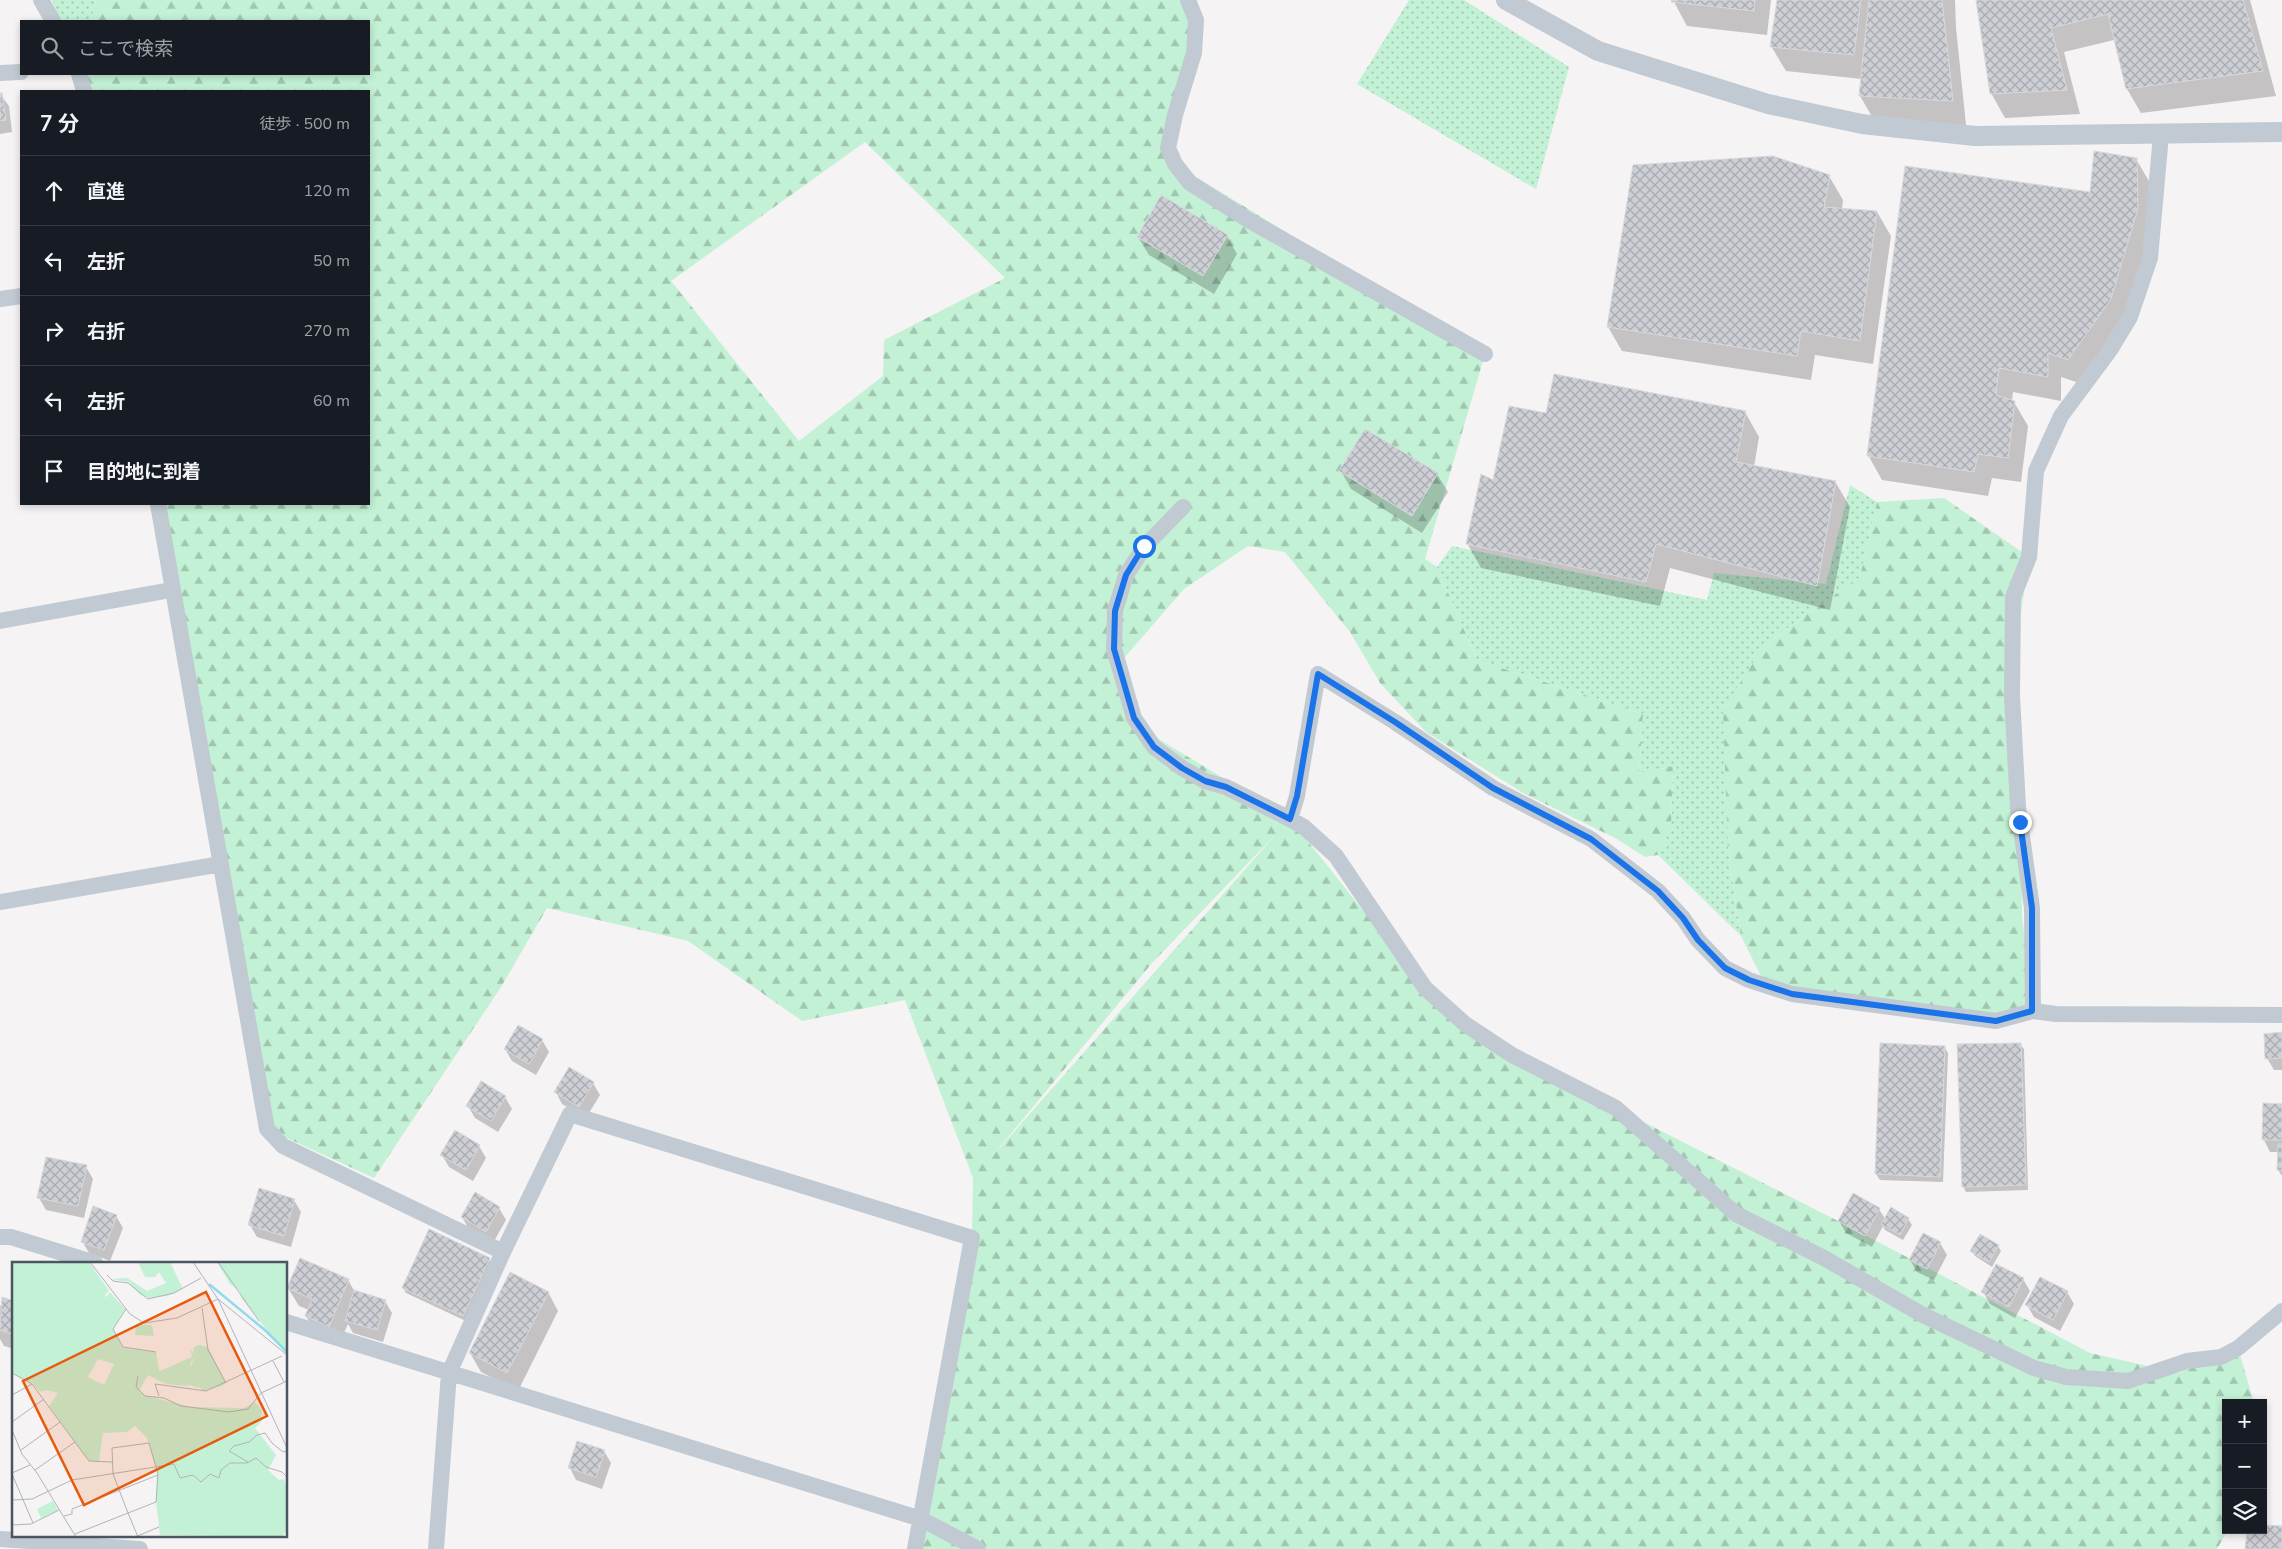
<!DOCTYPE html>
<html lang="ja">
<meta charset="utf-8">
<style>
body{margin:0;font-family:"Nunito Sans","Noto Sans JP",sans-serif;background:#20242c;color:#f1f3f6}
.controls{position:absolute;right:15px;bottom:15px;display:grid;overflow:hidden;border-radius:0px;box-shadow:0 2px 8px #0003}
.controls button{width:45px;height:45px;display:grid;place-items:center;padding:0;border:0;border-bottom:1px solid #363941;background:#171b24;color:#f1f3f6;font:25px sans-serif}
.stop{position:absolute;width:15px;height:15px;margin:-11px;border:4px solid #1a73e8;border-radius:50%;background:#fff}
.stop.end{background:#1a73e8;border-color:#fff;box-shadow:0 1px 5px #0008}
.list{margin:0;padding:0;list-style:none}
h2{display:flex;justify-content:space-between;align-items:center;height:65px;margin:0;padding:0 20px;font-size:21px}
h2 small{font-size:16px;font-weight:400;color:#9ea1a6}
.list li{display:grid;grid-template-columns:32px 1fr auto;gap:15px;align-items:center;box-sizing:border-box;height:70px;padding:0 20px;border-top:1px solid #363941}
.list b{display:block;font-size:19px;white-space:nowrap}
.list em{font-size:16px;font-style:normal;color:#9ea1a6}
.icon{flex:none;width:28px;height:28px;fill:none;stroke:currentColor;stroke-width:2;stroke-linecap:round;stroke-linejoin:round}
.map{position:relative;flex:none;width:2282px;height:1549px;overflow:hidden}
.search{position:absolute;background:#171b24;box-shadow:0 2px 8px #0003;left:20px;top:20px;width:350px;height:55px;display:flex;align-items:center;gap:12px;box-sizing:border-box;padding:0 18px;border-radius:0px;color:#9ea1a6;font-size:19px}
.panel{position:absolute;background:#171b24;box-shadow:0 2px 8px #0003;left:20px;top:90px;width:350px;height:415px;border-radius:0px}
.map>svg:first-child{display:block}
</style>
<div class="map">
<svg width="2282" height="1549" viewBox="0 0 2282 1549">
<defs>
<pattern id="grass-dots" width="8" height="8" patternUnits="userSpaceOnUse" patternTransform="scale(1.25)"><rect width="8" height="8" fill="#c3f1d5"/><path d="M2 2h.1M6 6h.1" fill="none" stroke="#a0c6b0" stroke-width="1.8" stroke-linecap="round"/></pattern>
<pattern id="forest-firs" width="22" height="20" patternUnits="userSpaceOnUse" patternTransform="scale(1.25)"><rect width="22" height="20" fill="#c3f1d5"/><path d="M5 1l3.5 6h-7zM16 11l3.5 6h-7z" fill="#a0c6b0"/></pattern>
<pattern id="building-cross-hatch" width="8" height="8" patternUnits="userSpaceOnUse" patternTransform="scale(1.25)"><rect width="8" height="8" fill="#cdcfd5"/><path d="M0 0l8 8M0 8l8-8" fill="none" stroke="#a8abb0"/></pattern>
</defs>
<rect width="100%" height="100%" fill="#f5f3f3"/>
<!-- grass -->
<path fill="url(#grass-dots)" d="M52 0H96L91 21H60Z
M1409 0H1464L1569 67 1536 189 1357 84Z
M1850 485 1877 502 1860 577 1764 645 1728 851 1741 936 1658 855 1671 827 1673 766 1639 773 1643 714 1477 660 1437 567 1452 546 1707 600 1714 573 1826 584Z"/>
<!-- forest -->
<path fill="url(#forest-firs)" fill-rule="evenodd" d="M96 0H1184L1194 53 1168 148 1175 164 1485 354 1425 559 1437 567 1477 660 1643 714 1639 773 1673 766 1671 827 1658 855 1645 857 1617 839 1523 793 1426 732 1380 683 1350 632 1285 552 1248 546 1184 589 1118 665 1139 727 1290 819 1425 988 1565 1082 1838 1221 2090 1353 2178 1373 2238 1348 2254 1403H2226V1530H2228L2217 1549H914L972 1238 973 1178 905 1000 802 1021 688 941 547 908 501 987 374 1178 267 1129 158 504H369V91H88L82 74H369V21H91ZM865 142 1005 278 884 340 883 376 799 441 671 281ZM1278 832 990 1159 1152 963Z
M1944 498 2029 557 2013 668 2020 822 2022 915 2033 1011 1980 1019 1766 986 1741 936 1728 851 1723 710 1764 645 1860 577 1877 502Z"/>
<!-- shadow -->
<path fill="#0003" d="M1673 0H1771L1767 35 1687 26Z
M1778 0H1955L1956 28 1966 125 1874 120 1860 96 1862 79 1786 71 1771 46Z
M1977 0H2250L2276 96 2141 113 2127 89 2114 40 2064 52 2080 114 2005 118 1991 93Z
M0 94 9 106 12 132 0 134Z
M2136 159 2150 183 2151 234 2124 324 2082 384 2061 377V401L2013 392 2012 401 2014 402 2028 426 2021 482 1992 478 1988 496 1882 480 1868 455 2092 193Z
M1829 176 1843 200 1842 209 1877 212 1891 236 1873 364 1815 355 1811 380 1622 351 1608 327Z
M1227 236 1237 254 1214 294 1149 255 1138 237Z
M1745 412 1759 437 1754 467 1836 483 1850 507 1830 610 1670 568 1660 606 1481 568 1467 543 1494 482 1547 414Z
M1341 471 1437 474 1448 492 1422 533 1351 489Z
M519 1026 542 1040 549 1052 536 1075 512 1061 505 1049Z
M2282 1034V1070H2274L2267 1058Z
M2020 1044 2024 1049 2028 1190 1966 1192 1963 1186Z
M1945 1048 1948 1053 1943 1182 1880 1180 1876 1174Z
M593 1083 600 1095 586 1118 562 1104 556 1092Z
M505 1097 512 1109 498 1132 475 1118 468 1106Z
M2282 1105V1176L2278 1170 2279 1152H2270L2264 1140Z
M479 1146 486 1158 473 1181 449 1167 442 1155Z
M86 1167 93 1179 84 1218 46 1210 39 1198Z
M476 1194 499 1208 506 1220 493 1243 469 1229 462 1217Z
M294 1200 301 1212 291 1247 257 1237 250 1225Z
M1879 1209 1885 1219 1891 1209 1908 1219 1912 1225 1903 1240 1885 1230 1883 1226 1872 1247 1846 1233 1839 1221Z
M116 1216 123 1228 110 1261 89 1253 82 1241Z
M1940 1243 1947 1255 1934 1280 1917 1272 1910 1260Z
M1998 1246 2001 1251 1992 1267 1975 1256 1972 1251Z
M489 1259 492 1264 466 1321 406 1293 403 1288Z
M2023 1279 2030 1291 2015 1318 1990 1304 1983 1292Z
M348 1280 355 1292 385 1301 392 1313 383 1342 353 1333 348 1324 339 1344 316 1334 306 1316 309 1310 299 1306 288 1288Z
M548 1292 558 1311 518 1391 481 1372 470 1353Z
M2067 1292 2074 1304 2060 1331 2034 1317 2027 1305Z
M3 1299 14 1303V1349L4 1346 0 1339V1307Z
M604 1451 611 1463 602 1489 576 1480 570 1468Z"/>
<!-- building -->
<path fill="url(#building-cross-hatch)" stroke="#d7d9de" d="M1672 0H1755L1754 11 1671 2Z
M1777 0H1861L1854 55 1770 47Z
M1869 0H1942L1953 101 1859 96Z
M1976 0H2243L2263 71 2126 89 2108 14 2051 28 2067 90 1990 94Z
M0 93H2L6 120 0 121Z
M2094 151 2137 158 2138 208 2111 299 2068 360 2048 353V377L1999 368 1996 395 2015 401 2008 458 1978 454 1974 472 1867 456 1905 166 2090 192Z
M1773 156 1830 175 1824 207 1877 211 1860 341 1801 331 1797 356 1607 327 1633 165Z
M1161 195 1228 235 1203 276 1137 237Z
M1554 374 1746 411 1736 462 1836 481 1817 586 1656 544 1646 582 1466 544 1481 474 1493 480 1509 406 1546 413Z
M1365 429 1438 473 1412 516 1339 471Z
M518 1025 543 1039 529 1064 504 1049Z
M2282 1032V1058L2265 1059 2264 1034Z
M1880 1043 1945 1046 1940 1177 1875 1174Z
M2021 1043 2026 1185 1962 1187 1957 1044Z
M569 1067 594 1082 579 1107 554 1092Z
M481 1081 506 1096 491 1121 466 1106Z
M2263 1103 2282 1104V1140H2262Z
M455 1130 480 1145 466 1170 440 1155Z
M2278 1144H2282V1171L2277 1170Z
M46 1157 87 1165 78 1206 37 1198Z
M259 1188 295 1199 284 1236 248 1225Z
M475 1192 500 1207 486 1232 461 1217Z
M1853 1193 1880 1208 1865 1236 1838 1221Z
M93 1206 117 1215 104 1250 81 1242Z
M1891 1207 1909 1218 1900 1235 1881 1224Z
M429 1229 490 1258 463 1316 402 1288Z
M1923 1233 1941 1242 1927 1269 1909 1260Z
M1980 1234 1999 1245 1989 1262 1970 1251Z
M300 1258 349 1279 329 1327 305 1316 312 1299 287 1288Z
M1996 1264 2024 1278 2009 1307 1981 1292Z
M510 1272 549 1292 507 1373 469 1353Z
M2040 1277 2068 1291 2053 1320 2025 1305Z
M354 1290 386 1300 377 1330 345 1321Z
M2 1297 14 1301V1335L0 1330Z
M577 1441 605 1450 596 1477 568 1468Z
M2263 1525 2282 1526V1549H2245L2247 1530H2263Z"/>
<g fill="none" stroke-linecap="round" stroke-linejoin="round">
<!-- minor -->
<path stroke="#c1cad2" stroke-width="16" d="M41 0 53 21
M1188 0 1196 20 1194 53 1175 115 1168 148 1175 164 1190 183 1245 218 1485 354
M0 73 21 72
M79 74 84 91
M0 299 21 296
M158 504 267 1129 283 1146 503 1252
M1183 507 1145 546 1126 575 1115 611 1114 649 1134 718 1154 747 1182 768 1205 781 1226 787 1290 819 1304 827 1336 856 1425 988 1465 1024 1512 1055 1616 1108 1736 1214 1824 1258 1923 1315 2034 1368 2066 1377 2128 1381 2187 1361 2221 1357 2238 1348 2282 1311
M0 621 171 590
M1290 819 1297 796 1318 674 1395 722 1493 788 1591 839 1658 891 1683 918 1698 940 1725 968 1749 980 1792 994 1996 1021 2033 1011 2056 1014 2282 1015
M0 902 221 864
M2033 1011 2032 908 2018 807 2012 696 2013 597 2029 557 2036 471 2061 416 2110 350 2130 317 2150 258 2161 135
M0 1237H11L95 1263
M286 1322 921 1519 978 1549
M0 1539 140 1549
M436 1549 449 1373 503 1252 570 1114 972 1238 915 1549"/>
<!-- tertiary -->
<path stroke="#c1cad2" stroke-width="20" d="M1506 0 1598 51 1768 104 1862 124 1975 136 2282 132"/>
</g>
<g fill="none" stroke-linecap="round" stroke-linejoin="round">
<!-- route -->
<path stroke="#1a73e8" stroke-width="6" d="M1144 546 1126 575 1115 611 1114 649 1134 718 1154 747 1182 768 1205 781 1226 787 1290 819 1297 796 1318 674 1395 722 1493 788 1591 839 1658 891 1683 918 1698 940 1725 968 1749 980 1792 994 1996 1021 2032 1011V908L2020 822"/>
</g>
<!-- overview -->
<g transform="translate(12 1262)">
<rect width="275" height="275" fill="#f5f3f3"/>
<path d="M126 0H158L171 27 155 34 137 36 127 32 117 20 99 17 115 16 135 29 154 21 147 10 143 15H133ZM97 29 93 33 95 38 103 39 108 45 88 53 75 49 71 40ZM124 62 140 63 142 74 123 73ZM178 86 183 93 178 102 187 126 177 123 175 116 155 114 148 109 180 95ZM12 89 16 102 20 122 0 111 8 90ZM41 239 46 248 29 256 25 247Z" fill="#c3f1d5"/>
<path d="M0 0H77L97 29 72 40 75 49 88 53 108 45 102 39 91 40 98 30 113 47 101 67 111 86 144 90 147 108 155 114 171 112 177 120 176 124 154 122 136 113 127 129 131 133 179 145 232 146 243 140 250 148 249 160 243 166 264 193 256 208 267 218 272 217 275 225V267L270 275 148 273 144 240 145 209 135 176 123 164 115 170 91 171 87 199H77L37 144 46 131 34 128 28 130 20 121 12 89 8 90V100L0 107ZM86 97 102 102 92 123 76 115ZM205 0H275V93L230 37 227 28 218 22ZM186 83 196 85 214 121 210 124 191 129 183 120 177 109 183 93 181 86Z" fill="#c3f1d5" fill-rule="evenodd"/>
<path fill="none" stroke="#90daee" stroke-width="2.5" d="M197 22 254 69 275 90"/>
<path fill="none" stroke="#b1b4b9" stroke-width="1" d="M78 0 118 52 132 61 165 56 206 37M181 0 206 37 275 186M206 0 247 59M95 13 101 19 116 21 136 37 162 31 189 16M206 37 275 93M190 46 196 88 214 121M114 47 101 67 111 85 144 90M261 99 272 120M0 111 20 122 77 199 100 200M126 114 124 125 133 134 152 136 169 144 217 150 236 147 249 131 275 119M0 133 20 122M147 134 143 122 194 129 270 94M0 160 32 137M0 168 10 192 25 211 64 275M9 188 48 160M236 200 217 189 222 184 237 180 245 173 253 171 260 181 271 190 275 189M23 208 63 180M0 211 18 203M0 212 21 261M0 238 20 237 60 218 162 202 168 216 181 213 189 220 198 212 207 216 209 208 218 201H235L244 196 254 205 270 210 275 215M52 254 60 252V247L146 213M0 263 19 262 47 248M63 272 116 251 144 240 146 212 137 181 100 186 101 212 116 251 126 275M123 275 147 265"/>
<path fill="#e8590c" fill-opacity="0.15" stroke="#e8590c" stroke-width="2.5" d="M194 30 255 154 72 243 11 119Z"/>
<rect width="275" height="275" fill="none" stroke="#4a5661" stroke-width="2.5"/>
</g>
</svg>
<div class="controls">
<button>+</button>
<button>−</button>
<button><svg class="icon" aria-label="layers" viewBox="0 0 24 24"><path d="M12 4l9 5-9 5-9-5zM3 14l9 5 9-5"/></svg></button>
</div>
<div class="stop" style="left:1144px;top:546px"></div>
<div class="stop end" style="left:2020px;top:822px"></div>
<div class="search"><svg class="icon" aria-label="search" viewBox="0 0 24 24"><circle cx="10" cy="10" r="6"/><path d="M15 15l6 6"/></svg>ここで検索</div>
<section class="panel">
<h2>7 分<small>徒歩 · 500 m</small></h2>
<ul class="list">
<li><svg class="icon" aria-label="ahead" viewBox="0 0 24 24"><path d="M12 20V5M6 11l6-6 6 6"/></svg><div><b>直進</b></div><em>120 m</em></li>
<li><svg class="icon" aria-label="left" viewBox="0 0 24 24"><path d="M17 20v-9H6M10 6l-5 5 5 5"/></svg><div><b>左折</b></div><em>50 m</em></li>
<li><svg class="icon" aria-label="right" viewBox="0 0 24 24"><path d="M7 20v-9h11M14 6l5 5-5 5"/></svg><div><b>右折</b></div><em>270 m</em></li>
<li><svg class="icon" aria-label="left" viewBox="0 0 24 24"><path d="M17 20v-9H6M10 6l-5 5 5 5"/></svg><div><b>左折</b></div><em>60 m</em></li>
<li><svg class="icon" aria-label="arrive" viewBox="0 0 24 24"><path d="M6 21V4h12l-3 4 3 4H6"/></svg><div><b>目的地に到着</b></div></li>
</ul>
</section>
</div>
